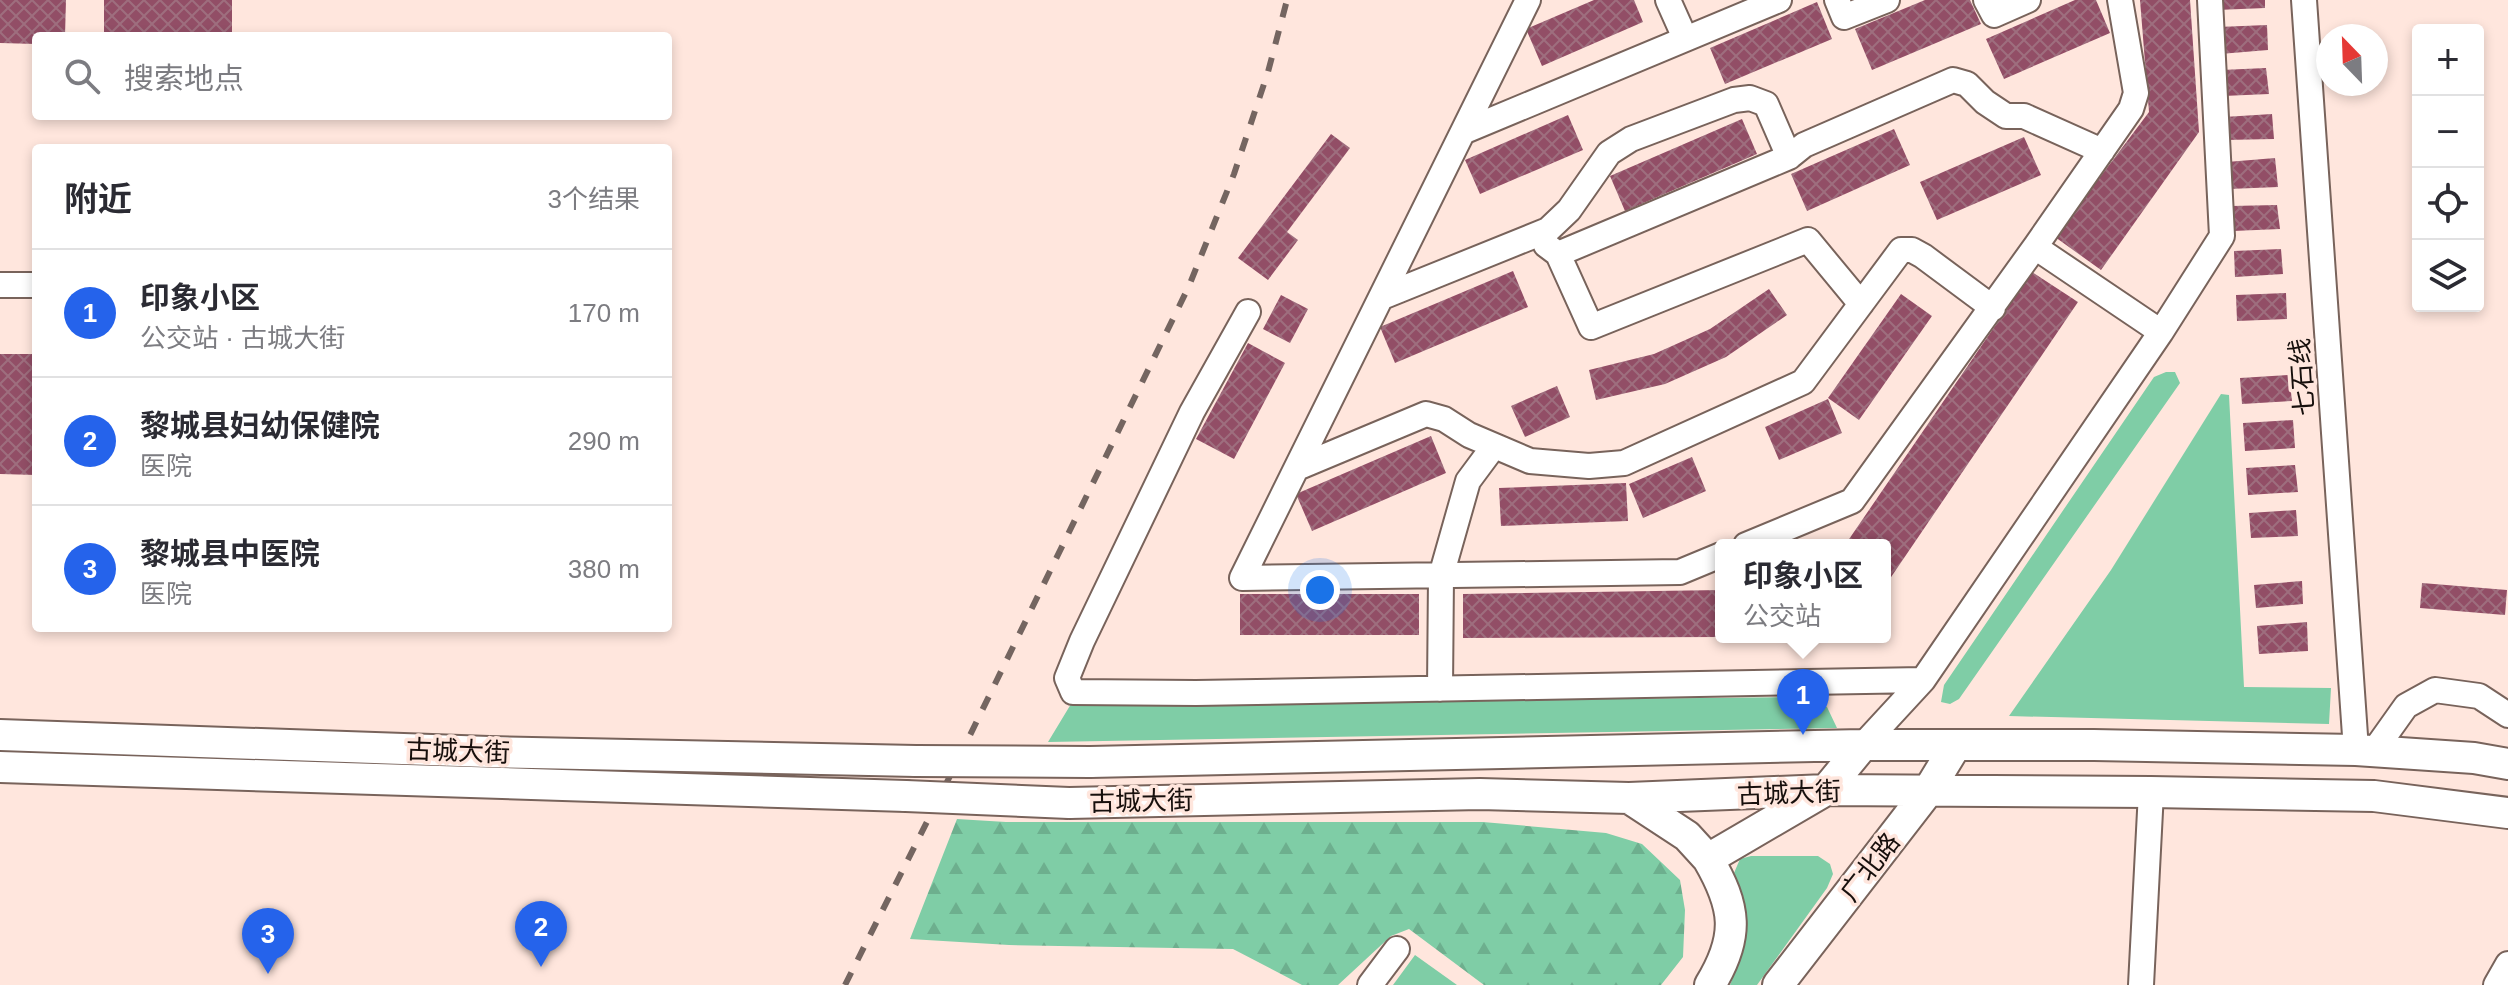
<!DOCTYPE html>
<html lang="zh">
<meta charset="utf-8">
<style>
body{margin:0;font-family:Arial,"Noto Sans SC",sans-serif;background:#f7f7f7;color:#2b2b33}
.controls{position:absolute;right:24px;top:24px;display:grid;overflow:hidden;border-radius:8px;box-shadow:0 4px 12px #0003}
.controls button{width:72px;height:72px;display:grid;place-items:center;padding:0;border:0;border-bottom:2px solid #e1e1e2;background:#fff;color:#2b2b33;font:40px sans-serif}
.compass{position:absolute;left:2316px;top:24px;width:72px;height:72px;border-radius:50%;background:#fff;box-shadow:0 4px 12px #0003;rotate:337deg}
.you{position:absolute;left:1320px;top:590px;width:28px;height:28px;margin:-20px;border:6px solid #fff;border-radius:50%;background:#1a73e8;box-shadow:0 0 0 12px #1a73e833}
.badge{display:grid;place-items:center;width:52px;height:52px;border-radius:50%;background:#2563eb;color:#fff;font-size:26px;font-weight:700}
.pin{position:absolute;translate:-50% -66px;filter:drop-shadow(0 2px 4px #0008)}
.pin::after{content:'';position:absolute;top:42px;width:28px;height:24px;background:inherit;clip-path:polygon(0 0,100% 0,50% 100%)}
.popup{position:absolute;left:1715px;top:539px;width:176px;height:104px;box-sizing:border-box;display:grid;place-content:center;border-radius:8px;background:#fff;filter:drop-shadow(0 2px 6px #0005);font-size:26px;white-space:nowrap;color:#7c7c81}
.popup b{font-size:30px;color:#2b2b33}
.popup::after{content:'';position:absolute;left:50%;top:100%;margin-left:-16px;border:16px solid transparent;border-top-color:#fff}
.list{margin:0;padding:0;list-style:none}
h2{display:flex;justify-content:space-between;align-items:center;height:104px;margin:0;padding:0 32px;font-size:34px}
h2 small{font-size:26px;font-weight:400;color:#7c7c81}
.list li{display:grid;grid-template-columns:52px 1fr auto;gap:24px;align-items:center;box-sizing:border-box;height:128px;padding:0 32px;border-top:2px solid #e1e1e2}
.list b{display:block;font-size:30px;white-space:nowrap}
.list p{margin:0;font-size:26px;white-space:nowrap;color:#7c7c81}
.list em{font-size:26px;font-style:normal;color:#7c7c81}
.icon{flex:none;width:44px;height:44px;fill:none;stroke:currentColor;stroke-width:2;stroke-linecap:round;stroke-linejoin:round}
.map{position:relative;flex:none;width:2508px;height:985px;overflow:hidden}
.search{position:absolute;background:#fff;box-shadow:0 4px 12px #0003;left:32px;top:32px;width:640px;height:88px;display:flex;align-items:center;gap:20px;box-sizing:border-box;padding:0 28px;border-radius:8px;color:#7c7c81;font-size:30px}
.panel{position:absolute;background:#fff;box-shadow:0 4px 12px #0003;left:32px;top:144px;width:640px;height:488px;border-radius:8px}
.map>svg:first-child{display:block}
</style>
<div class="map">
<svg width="2508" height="985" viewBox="0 0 2508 985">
<defs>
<pattern id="forest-firs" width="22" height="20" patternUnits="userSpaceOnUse" patternTransform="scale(2)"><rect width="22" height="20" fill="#7fcda6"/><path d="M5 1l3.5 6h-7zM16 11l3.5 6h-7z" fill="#6daf8e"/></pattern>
<pattern id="building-cross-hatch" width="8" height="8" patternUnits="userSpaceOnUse" patternTransform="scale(2)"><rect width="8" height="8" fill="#924e66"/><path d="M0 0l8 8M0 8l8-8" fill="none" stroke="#9e6e7e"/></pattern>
</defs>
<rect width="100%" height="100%" fill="#ffe6dd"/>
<!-- grass -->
<path fill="#7fcda6" d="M2166 372H2175L2180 383 1959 699 1950 704 1941 702 1944 685 2154 377Z
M2221 394 2229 395 2244 687 2331 688 2329 724 2009 716 2111 570Z
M1811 697 1827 707 1837 728 1048 742 1071 704Z
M1751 856H1818L1830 864 1833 874 1827 888 1757 985H1730C1747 944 1751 916 1734 873L1740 859Z
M1415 955 1457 985H1393Z"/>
<!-- forest -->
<path fill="url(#forest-firs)" d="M957 819 1006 822H1483L1606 833 1642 844 1680 880 1685 910 1683 957 1661 985H1484L1409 929 1391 936 1338 985H1302L1233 949 1009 945 910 939Z"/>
<!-- building -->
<path fill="url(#building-cross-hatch)" d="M0 0H66L65 36H36V44L0 43Z
M104 0H232V36H104Z
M1594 0H1634L1643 22 1542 66 1526 29Z
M1925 0H1970L1981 24 1872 70 1855 29Z
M2075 0H2096L2110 33 2004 79 1986 39Z
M2140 0H2190L2199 132 2101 270 2055 237 2149 112Z
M2217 0H2265V8L2217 10Z
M1817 2 1832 39 1725 84 1710 48Z
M2267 25 2268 50 2220 54 2218 27Z
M2266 68 2269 94 2223 96 2221 70Z
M2272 114 2274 139 2225 140 2224 117Z
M1568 115 1583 150 1480 194 1465 160Z
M1742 119 1757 154 1625 211 1610 176Z
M1894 129 1910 165 1807 211 1791 174Z
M1331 134 1350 148 1287 232 1298 240 1268 280 1238 258Z
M2024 137 2041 175 1937 220 1920 182Z
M2275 158 2278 187 2229 189 2227 162Z
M2277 205 2280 229 2233 231 2231 206Z
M2281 249 2283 274 2235 277 2234 251Z
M1513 271 1528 307 1395 363 1380 327Z
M2032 272 2078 302 1885 586V545H1845Z
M1769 289 1787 315 1726 357 1665 384 1596 400 1589 370 1654 354 1710 329Z
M2286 293 2287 319 2237 321 2236 295Z
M1901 294 1932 316 1859 420 1828 398Z
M1281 295 1308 309 1290 343 1263 329Z
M1248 343 1285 363 1234 459 1196 439Z
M0 354H36V475L0 474Z
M2289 375 2292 401 2242 404 2240 378Z
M1557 386 1570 417 1525 437 1511 406Z
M1828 399 1842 433 1779 460 1765 427Z
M2293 420 2295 448 2245 451 2243 423Z
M1431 436 1446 473 1312 531 1296 494Z
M1692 457 1706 491 1643 518 1629 484Z
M2295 465 2298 492 2248 495 2246 468Z
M1626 483 1628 521 1501 526 1499 488Z
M2296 510 2298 536 2251 538 2249 513Z
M2302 581 2303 604 2256 608 2254 585Z
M2422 583 2507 590 2505 615 2420 608Z
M1721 590V637L1463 638V594Z
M1240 594H1419V635H1240Z
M2307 622 2308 651 2259 654 2257 626Z"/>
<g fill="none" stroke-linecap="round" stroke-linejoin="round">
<defs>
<path id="minor" d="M1528 0 1242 578 1680 572 1721 555
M1668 0 1685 38
M1837 0 1844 17 1887 0
M1986 0 1994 15 2028 0
M2120 0 2136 93 2131 109 2035 247 2161 332
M2304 0 2356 750
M1465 131 1779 0
M1546 245 1558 254 1591 327 1808 240 1861 304
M1558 254 1789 157 1804 145 1953 80 1967 84 1985 102 2006 116H2024L2102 151
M0 285H36
M1382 297 1548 230 1569 210 1609 153 1631 139 1734 100 1750 98 1766 104 1789 157
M1248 312 1192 412 1082 641 1067 678 1073 692 1196 693 1923 680
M1297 468 1426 414 1444 419 1469 435 1530 461 1589 466 1624 463 1803 382 1901 250H1912L1923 256 1993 308
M1746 545 1852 501 2035 247
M1440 689 1441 576 1468 481 1494 446
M1863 745 1923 680 2161 332 2222 236 2210 0
M2374 751 2406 706 2435 690 2479 696 2508 715
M1370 985 1397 949
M2141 985 2151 792
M2496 985 2508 964"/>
<path id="major" d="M0 735 489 752 916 761
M1090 762 1863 745H2094L2356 750 2474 758 2508 764
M0 767 906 796
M1629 798 1687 836 1708 859
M1069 803 1480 794 1629 798 1826 790 2151 792 2374 796 2508 813
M1710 985C1740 936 1736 907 1708 859L1826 790 1863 745
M1778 985 1928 791 1956 745"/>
</defs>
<!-- minor casing -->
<use href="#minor" stroke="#78635b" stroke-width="28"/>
<!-- major casing -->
<use href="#major" stroke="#78635b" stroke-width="34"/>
<!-- minor -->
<use href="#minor" stroke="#fff" stroke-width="24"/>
<!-- major -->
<use href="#major" stroke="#fff" stroke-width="30"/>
<!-- rail -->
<path stroke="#746560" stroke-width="6" stroke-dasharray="14 14" stroke-linecap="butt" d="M845 985 954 768 1189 286 1234 174 1268 72 1287 0"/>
<defs>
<path id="major-bridge" d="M916 761 1090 762
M906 796 1069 803"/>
</defs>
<!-- major-bridge casing -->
<use href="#major-bridge" stroke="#78635b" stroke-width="34" stroke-linecap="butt"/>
<!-- major-bridge -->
<use href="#major-bridge" stroke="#fff" stroke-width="30"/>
</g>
<g text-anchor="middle" stroke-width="7" stroke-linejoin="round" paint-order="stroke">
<!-- street labels -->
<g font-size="26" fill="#170f0c" stroke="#ffe6dd">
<text transform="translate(2302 377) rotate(-94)" y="9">七石线</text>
<text transform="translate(458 751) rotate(2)" y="9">古城大街</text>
<text transform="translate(1789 793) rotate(-2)" y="9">古城大街</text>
<text transform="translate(1141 801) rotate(-1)" y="9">古城大街</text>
<text transform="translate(1870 867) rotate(-52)" y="9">广北路</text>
</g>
</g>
</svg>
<div class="controls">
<button>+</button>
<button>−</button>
<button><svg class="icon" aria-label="locate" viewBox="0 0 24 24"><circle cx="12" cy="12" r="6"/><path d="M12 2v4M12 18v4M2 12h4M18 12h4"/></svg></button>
<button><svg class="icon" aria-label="layers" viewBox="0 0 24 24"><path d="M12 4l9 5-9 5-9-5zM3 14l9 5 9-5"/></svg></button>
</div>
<svg class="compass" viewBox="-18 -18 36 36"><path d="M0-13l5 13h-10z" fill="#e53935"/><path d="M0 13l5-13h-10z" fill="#7c7c81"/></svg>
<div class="you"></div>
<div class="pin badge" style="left:1803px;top:735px">1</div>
<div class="popup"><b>印象小区</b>公交站</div>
<div class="pin badge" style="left:541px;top:967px">2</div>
<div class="pin badge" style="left:268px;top:974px">3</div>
<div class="search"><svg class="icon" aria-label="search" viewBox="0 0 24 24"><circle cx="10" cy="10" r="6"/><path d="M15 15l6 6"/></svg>搜索地点</div>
<section class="panel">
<h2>附近<small>3个结果</small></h2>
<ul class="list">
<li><span class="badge">1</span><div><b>印象小区</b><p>公交站 · 古城大街</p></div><em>170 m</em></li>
<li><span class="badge">2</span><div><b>黎城县妇幼保健院</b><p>医院</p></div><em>290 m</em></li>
<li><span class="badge">3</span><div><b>黎城县中医院</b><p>医院</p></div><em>380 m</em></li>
</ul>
</section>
</div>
